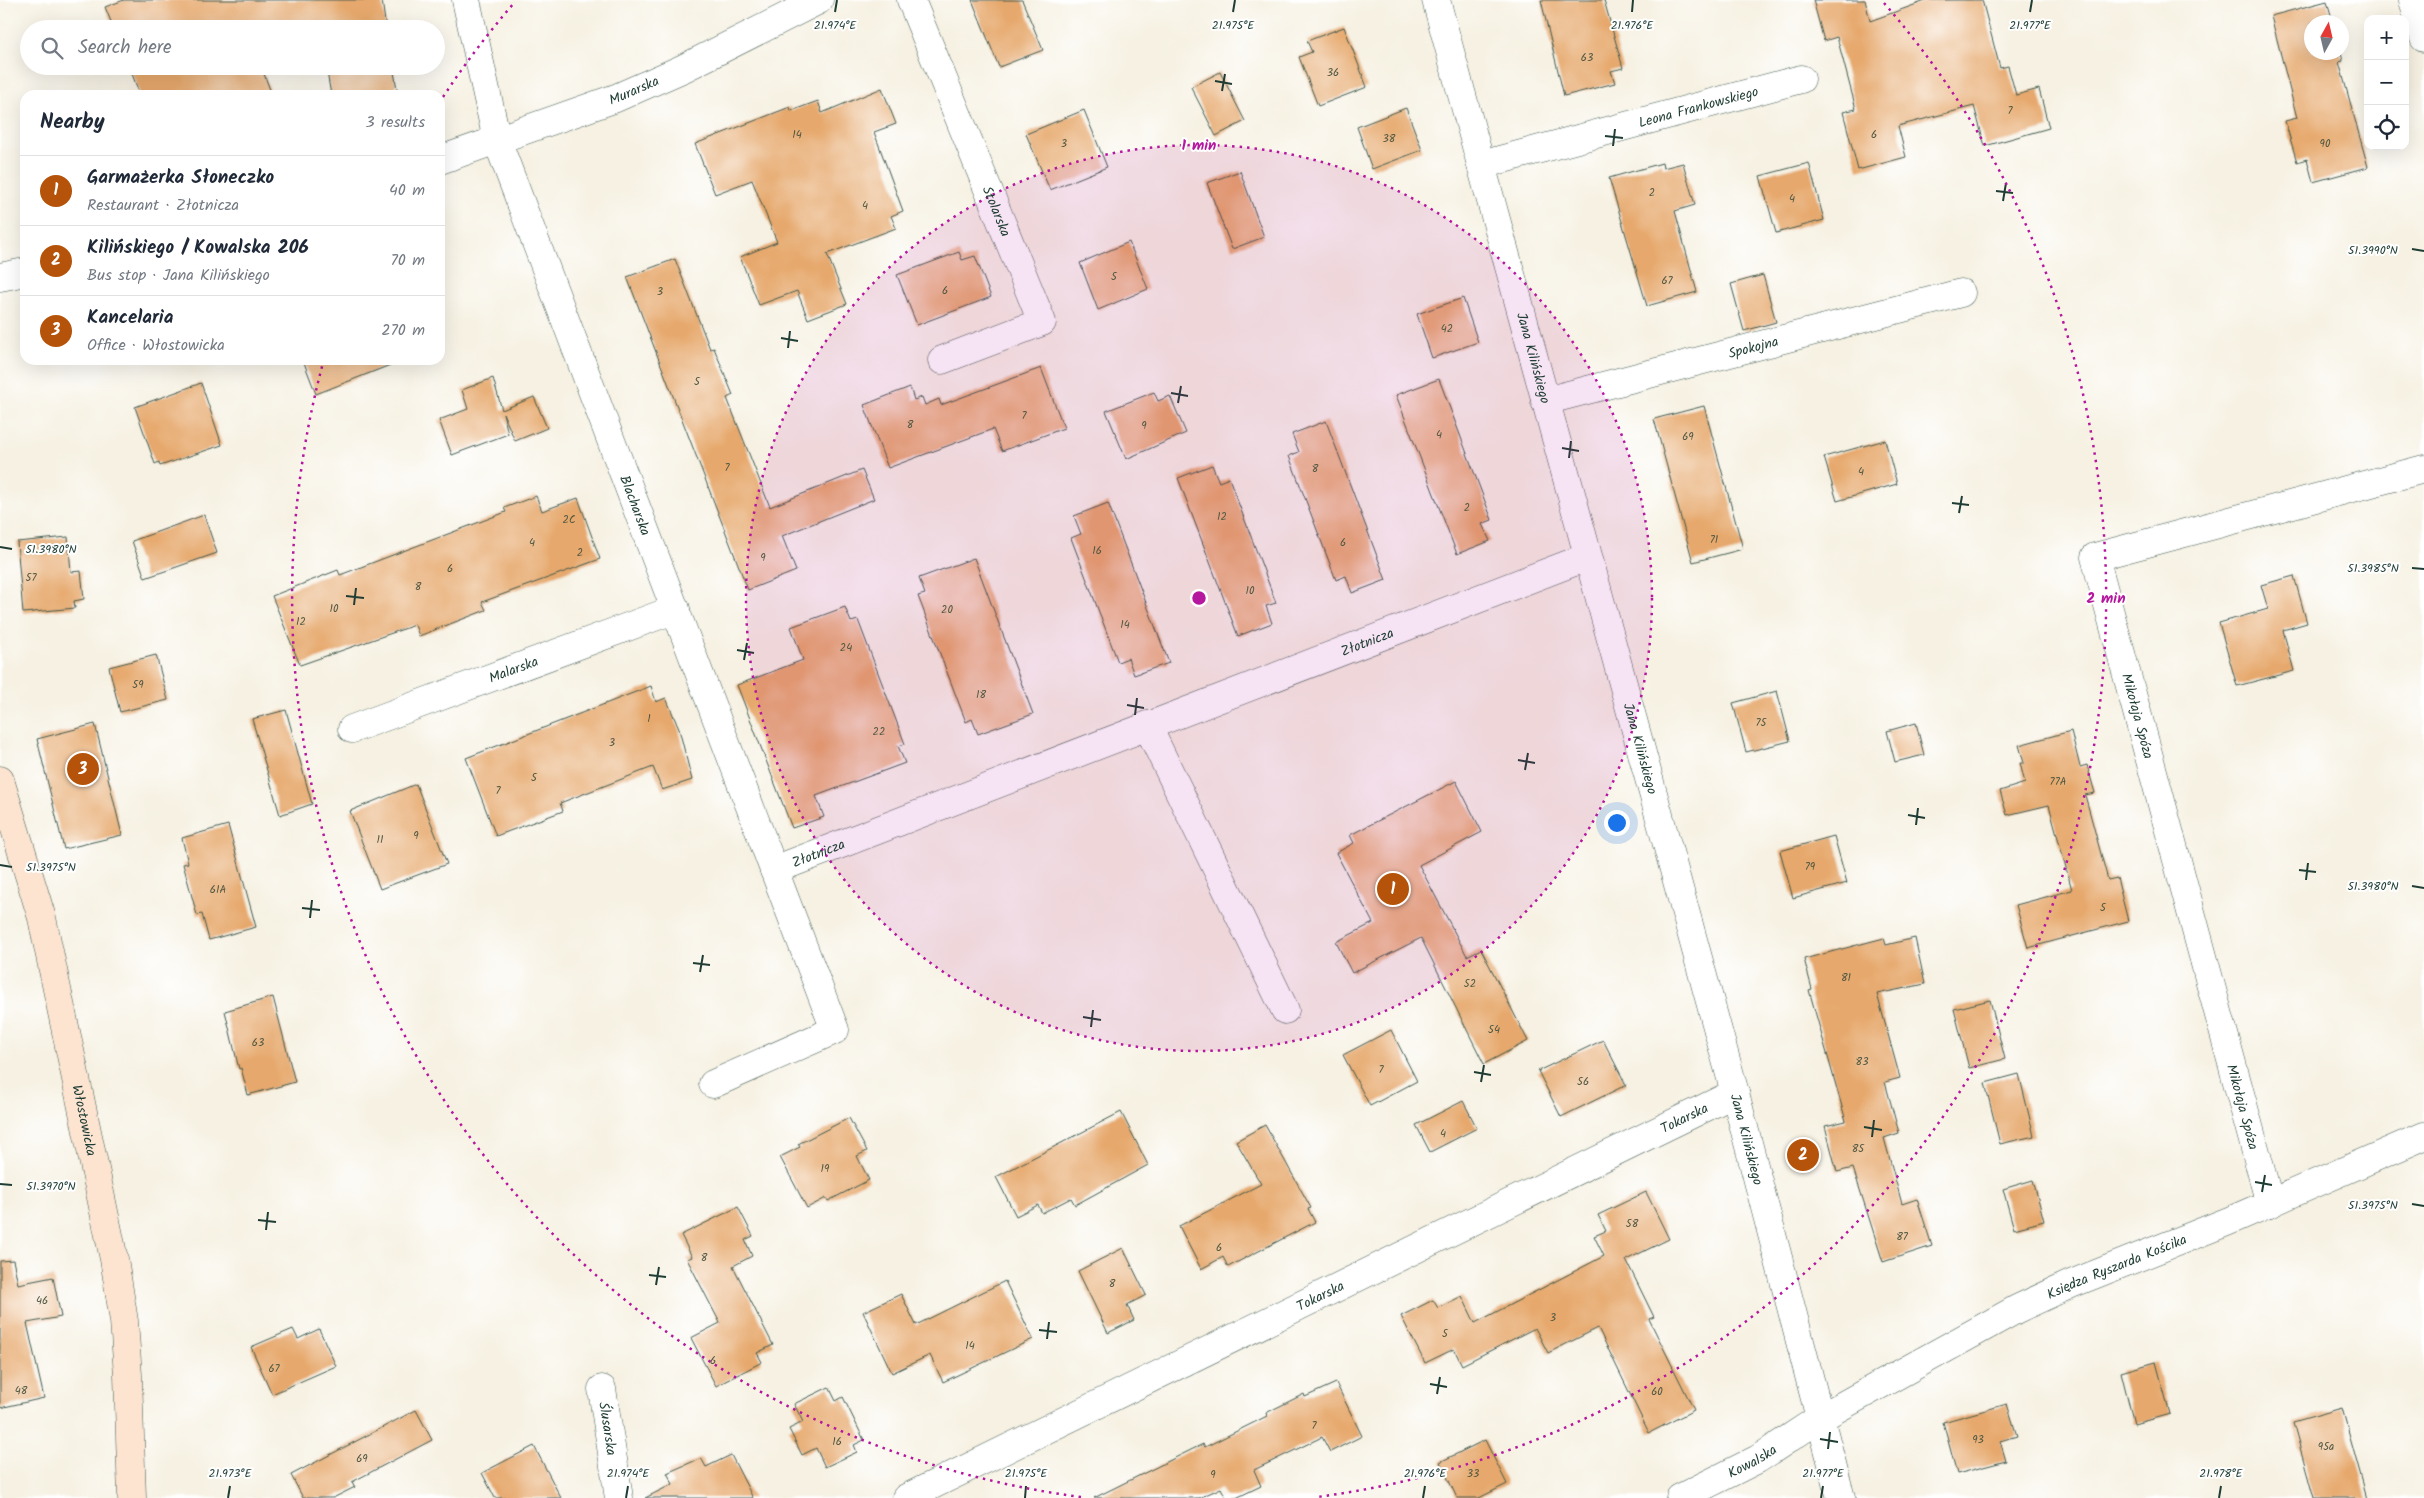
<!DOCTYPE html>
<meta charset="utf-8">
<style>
body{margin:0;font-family:Kalam,sans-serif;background:#f6f6f7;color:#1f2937}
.controls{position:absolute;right:15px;top:15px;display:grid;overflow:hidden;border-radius:10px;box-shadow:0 5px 20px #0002}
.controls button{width:45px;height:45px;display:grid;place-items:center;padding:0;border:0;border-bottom:1px solid #e0e1e3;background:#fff;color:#1f2937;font:25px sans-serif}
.compass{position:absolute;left:2304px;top:15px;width:45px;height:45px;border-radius:50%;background:#fff;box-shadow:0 5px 20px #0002;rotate:8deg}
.you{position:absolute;left:1616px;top:822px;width:18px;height:18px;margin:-12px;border:4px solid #fff;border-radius:50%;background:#1a73e8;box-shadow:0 0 0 8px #1a73e833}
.badge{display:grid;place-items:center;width:32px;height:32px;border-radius:50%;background:#b45309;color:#fff;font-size:16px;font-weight:700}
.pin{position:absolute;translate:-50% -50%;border:2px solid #fff;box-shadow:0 1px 5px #0006}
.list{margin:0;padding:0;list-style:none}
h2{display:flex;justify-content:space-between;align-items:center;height:65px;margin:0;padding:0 20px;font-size:21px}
h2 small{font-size:16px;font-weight:400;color:#747a83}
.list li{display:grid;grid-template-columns:32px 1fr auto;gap:15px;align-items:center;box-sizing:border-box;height:70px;padding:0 20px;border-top:1px solid #e0e1e3}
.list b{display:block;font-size:19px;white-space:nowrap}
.list p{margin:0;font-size:16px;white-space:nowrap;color:#747a83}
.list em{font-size:16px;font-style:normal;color:#747a83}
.icon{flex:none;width:28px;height:28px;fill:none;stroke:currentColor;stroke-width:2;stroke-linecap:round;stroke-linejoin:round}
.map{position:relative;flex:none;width:2424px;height:1498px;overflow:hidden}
.search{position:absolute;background:#fff;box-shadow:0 5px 20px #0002;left:20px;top:20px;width:425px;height:55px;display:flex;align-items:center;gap:12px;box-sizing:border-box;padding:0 18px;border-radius:28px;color:#747a83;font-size:19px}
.panel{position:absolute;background:#fff;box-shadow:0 5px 20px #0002;left:20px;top:90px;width:425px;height:275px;border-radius:15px}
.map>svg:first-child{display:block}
</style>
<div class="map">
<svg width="2424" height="1498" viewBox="0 0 2424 1498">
<rect width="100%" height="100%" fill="#fff"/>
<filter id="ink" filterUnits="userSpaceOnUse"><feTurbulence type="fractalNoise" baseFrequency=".02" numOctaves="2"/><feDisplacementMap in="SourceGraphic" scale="10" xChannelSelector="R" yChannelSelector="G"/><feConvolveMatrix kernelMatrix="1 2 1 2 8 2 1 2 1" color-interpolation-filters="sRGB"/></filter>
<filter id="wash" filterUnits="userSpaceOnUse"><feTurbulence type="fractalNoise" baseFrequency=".0096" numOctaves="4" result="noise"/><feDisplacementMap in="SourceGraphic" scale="20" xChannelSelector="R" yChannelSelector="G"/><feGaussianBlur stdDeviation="1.12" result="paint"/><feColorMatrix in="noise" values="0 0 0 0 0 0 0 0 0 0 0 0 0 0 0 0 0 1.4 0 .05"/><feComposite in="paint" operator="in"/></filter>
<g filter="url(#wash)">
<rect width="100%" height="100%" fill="#f6f1e2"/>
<g id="blocks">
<!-- building -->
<path fill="#e6a86c" d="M124 0H382L386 29H114L105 7Z
M972 0H1022L1043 50 999 67Z
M1541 0H1604L1623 68 1611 71 1615 83 1564 96Z
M1813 0H1865L1870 21 1928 0H1982L2000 68 2008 66 2016 95 2039 89 2049 128 1985 146 1974 106 1898 126 1906 157 1858 170 1843 112 1856 109 1837 37 1824 41Z
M2327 1 2333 22H2312V52H2341L2343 61 2339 62 2368 167 2313 182 2307 159 2297 162 2285 121 2297 118 2271 16Z
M1344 27 1367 87 1318 106 1299 57 1312 52 1307 41Z
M129 66H261L272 95H140Z
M326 66H393L398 95H331Z
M1220 72 1245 121 1216 136 1191 87Z
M882 88 896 124 874 132 903 211 891 216 896 228 827 254 847 304 808 319 797 291 759 305 740 257 777 242 752 180 715 194 695 144 790 107 791 111 818 101 822 113Z
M1406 108 1422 150 1372 169 1357 127Z
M1084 110 1107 167 1050 190 1026 134Z
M1662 163 1663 168 1683 163 1695 205 1675 211 1697 292 1647 306 1609 178Z
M1809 163 1824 220 1776 233 1760 176Z
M1240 171 1264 237 1232 249 1207 183Z
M1129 242 1148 289 1098 310 1080 263Z
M959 252 962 260 975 256 991 297 917 325 897 275Z
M675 259 710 349 714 348 733 395 727 398 770 507 862 470 874 499 782 536 796 571 748 590 627 277Z
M1763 275 1776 322 1744 331 1731 284Z
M1463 298 1478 342 1432 358 1417 314Z
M303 360H398V362L316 394Z
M1041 368 1064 428 1002 451 993 429 888 468 864 405 910 387 914 400 922 397 925 405 939 399 941 405Z
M493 378 502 410 534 397 547 428 515 441 503 413 508 434 452 455 439 420 468 409 462 390Z
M1439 379 1492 520 1482 524 1490 541 1457 554 1396 395Z
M201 383 222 445 160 466 159 462 155 464 135 407Z
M1154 392 1158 401 1170 396 1186 433 1126 459 1106 411Z
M1704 406 1743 549 1693 562 1654 419Z
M1326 421 1386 580 1352 593 1346 576 1336 580 1289 456 1299 452 1292 434Z
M1885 440 1897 484 1837 501 1824 457Z
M1212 465 1219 482 1229 478 1276 603 1266 606 1272 623 1238 636 1178 478Z
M536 496 542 511 578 498 600 559 482 602 486 610 419 636 415 625 300 665 272 596 338 570 340 575 506 512 504 508Z
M1108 503 1169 663 1134 675 1128 658 1118 662 1071 538 1081 534 1074 516Z
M204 515 217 553 145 578 132 541Z
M68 537 71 572 81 571 84 599 74 601 75 608 23 613 17 542Z
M974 558 1033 714 978 734 972 719 966 722 918 596 925 594 919 578Z
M2294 576 2307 623 2283 630 2294 671 2237 686 2219 623 2268 609 2261 585Z
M845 607 851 622 858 620 905 744 898 746 905 763 816 796 824 817 792 828 737 685 803 660 791 627Z
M156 655 168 700 120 712 109 667Z
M651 686 656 702 666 698 679 729 692 780 662 790 653 767 560 803 563 811 496 836 466 758Z
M1777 691 1790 741 1746 752 1733 703Z
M286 710 312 804 280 815 252 719Z
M1916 723 1924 755 1895 762 1887 731Z
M95 724 122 835 64 849 37 739Z
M2071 731 2080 767 2087 765 2095 793 2085 795 2108 880 2117 878 2128 921 2028 948 2016 905 2072 890 2049 805 2007 815 2000 791 2025 783 2020 763H2024L2019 745Z
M1456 781 1482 832 1419 865 1467 956 1481 949 1528 1041 1484 1064 1421 938 1352 973 1336 942 1373 923 1336 853 1354 843 1350 835Z
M416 784 447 864 380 889 350 811Z
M228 825 256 927 209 940 202 914 197 915 183 864 188 863 182 838Z
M1834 836 1847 883 1793 898 1780 851Z
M1884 938 1886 945 1915 938 1925 984 1877 994 1900 1078 1885 1082 1899 1133 1884 1138 1902 1204 1917 1199 1932 1246 1883 1262 1853 1168 1837 1172 1825 1126 1846 1121 1809 990 1812 989 1804 959Z
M273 997 295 1082 248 1095 241 1068 239 1069 225 1011Z
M1990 1000 2005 1059 1969 1068 1954 1009Z
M1391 1030 1417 1081 1370 1106 1343 1055Z
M1603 1040 1626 1085 1561 1117 1538 1071Z
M2019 1074 2034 1136 2000 1144 1985 1083Z
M1463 1101 1477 1128 1430 1152 1416 1125Z
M1121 1112 1148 1165 1075 1205 1071 1198 1042 1213 1038 1205 1016 1216 996 1177Z
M849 1118 867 1151 857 1156 869 1180 828 1201 826 1198 807 1208 780 1157 800 1147 798 1144Z
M1265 1125 1311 1208 1308 1209 1315 1222 1228 1267 1223 1257 1201 1269 1179 1226 1261 1184 1236 1141Z
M2033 1180 2044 1221 2014 1229 2003 1189Z
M1646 1192 1669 1239 1626 1260 1654 1317 1649 1319 1694 1410 1649 1433 1598 1328 1548 1353 1535 1328 1462 1365 1454 1349 1425 1363 1401 1316 1433 1300 1438 1308 1462 1296 1475 1323 1604 1256 1594 1236 1606 1231 1598 1215Z
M738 1207 753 1236 745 1240 752 1256 733 1266 773 1345 757 1353 762 1362 716 1386 691 1338 720 1323 687 1259 692 1257 681 1235Z
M1123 1248 1146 1295 1127 1305 1134 1320 1108 1333 1078 1271Z
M13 1260 18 1284 53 1277 61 1317 27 1323 44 1398 0 1408V1261Z
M1005 1281 1033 1339 943 1382 930 1355 892 1373 863 1312 901 1294 916 1325Z
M293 1329 298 1339 319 1329 336 1366 272 1394 251 1347Z
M2156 1362 2170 1414 2134 1424 2121 1372Z
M1336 1383 1362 1436 1330 1452 1322 1437 1254 1470 1261 1486 1236 1498H1226L1221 1488 1199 1498H1094L1203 1444 1205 1447 1267 1416 1266 1413 1304 1394 1305 1397Z
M829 1387 836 1401 843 1397 864 1440 854 1445 857 1452 825 1467 816 1448 802 1455 789 1429 803 1422 794 1404Z
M2007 1404 2017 1436 2000 1441 2006 1461 1957 1474 1943 1422Z
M2342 1408 2367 1498H2314L2293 1422Z
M416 1410 432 1440 352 1482 355 1487 333 1498H303L291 1475Z
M1485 1440 1507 1484 1479 1498H1457L1440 1462Z
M534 1446 561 1498H495L482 1473Z
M731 1455 753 1498H645L673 1484 667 1473 701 1458 706 1467Z"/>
</g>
</g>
<g filter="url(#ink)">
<use href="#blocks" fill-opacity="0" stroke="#3f584e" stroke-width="1"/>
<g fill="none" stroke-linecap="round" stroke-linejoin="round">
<defs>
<g id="minor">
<path id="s1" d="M466 0 497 140 774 870"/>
<path id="s2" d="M911 0 1042 322 942 360"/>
<path d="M2413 0 2424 38"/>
<path id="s3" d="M440 160 616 98 684 68 819 0"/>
<path id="s4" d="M1481 165 1801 79"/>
<path d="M0 277 25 272"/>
<path id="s5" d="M1545 401 1961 293"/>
<path d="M1147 725 1285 1010"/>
<path id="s6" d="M352 729 676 609"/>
<path id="s7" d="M713 1084 835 1030 774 870 1587 557"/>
<path d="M2270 1204 2095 557 2424 469"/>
<path id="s8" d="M602 1389 619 1498"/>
<path d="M1820 1418 1841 1498"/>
<path id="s9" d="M906 1498 1735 1093"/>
</g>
<g id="tertiary">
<path id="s10" d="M1436 0 1735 1093 1820 1418"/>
<path id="s11" d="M1680 1498 1758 1459 1820 1418 2017 1309 2071 1284 2229 1221 2424 1136"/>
</g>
<g id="secondary">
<path id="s12" d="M0 780 42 918 114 1259 124 1321 128 1375 132 1498"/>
</g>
</defs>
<!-- minor casing -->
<use href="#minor" stroke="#3f584e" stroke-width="29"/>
<!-- tertiary casing -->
<use href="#tertiary" stroke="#3f584e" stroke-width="29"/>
<!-- secondary casing -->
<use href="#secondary" stroke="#3f584e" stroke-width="29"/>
<!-- minor -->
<use href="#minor" stroke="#fff" stroke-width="28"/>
<!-- tertiary -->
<use href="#tertiary" stroke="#fff" stroke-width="28"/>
<!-- secondary -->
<use href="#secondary" stroke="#fde4d1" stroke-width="28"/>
</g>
</g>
<!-- ticks -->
<path fill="none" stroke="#1f3d34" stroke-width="2" d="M835 12 837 0M1233 12 1235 0M1632 12 1633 0M2030 12 2032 0M1215 81 1232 84M1222 91 1225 74M1605 136 1623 138M1613 146 1615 129M1996 191 2013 193M2003 201 2006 183M2412 249 2424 251M781 338 798 341M788 348 790 331M1171 393 1188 396M1178 403 1181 386M1562 448 1579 451M1569 458 1571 441M1952 503 1969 505M1959 513 1962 496M0 547 12 549M2412 568 2424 569M346 596 364 598M354 605 356 588M737 650 754 653M744 660 747 643M1127 705 1144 708M1135 715 1137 698M1518 760 1535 763M1525 770 1528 753M1908 815 1925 818M1916 825 1918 808M0 865 12 867M2299 870 2316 872M2306 880 2308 863M2412 886 2424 888M302 908 320 910M310 918 312 900M693 963 710 965M700 972 703 955M1083 1017 1101 1020M1091 1027 1093 1010M1474 1072 1491 1075M1481 1082 1484 1065M1864 1127 1882 1130M1872 1137 1874 1120M2255 1182 2272 1185M0 1184 12 1185M2262 1192 2265 1175M2412 1204 2424 1206M258 1220 276 1222M266 1230 268 1212M649 1275 666 1277M656 1285 659 1267M1039 1330 1057 1332M1047 1339 1049 1322M1430 1384 1447 1387M1437 1394 1440 1377M1820 1439 1838 1442M1828 1449 1830 1432M228 1498 230 1486M626 1498 628 1486M1025 1498 1026 1486M1423 1498 1425 1486M1821 1498 1823 1486M2219 1498 2221 1486"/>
<!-- distance rings -->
<circle cx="1199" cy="598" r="453" fill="#b5179e" fill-opacity=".12"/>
<g fill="none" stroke="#b5179e" stroke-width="2.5" stroke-dasharray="2.5 5">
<circle cx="1199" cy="598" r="453"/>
<path d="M1081 1497A907 907 0 0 1 323 363M443 97A907 907 0 0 1 514 3M1884 3A907 907 0 0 1 1317 1497"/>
</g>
<g text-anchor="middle" stroke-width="4" stroke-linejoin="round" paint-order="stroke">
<!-- number labels -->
<g font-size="11" fill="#515842">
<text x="1587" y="61">63</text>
<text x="1333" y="76">36</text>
<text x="2010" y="114">7</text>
<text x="797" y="138">14</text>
<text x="1874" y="138">6</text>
<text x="1389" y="142">38</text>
<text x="1064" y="147">3</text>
<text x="2325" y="147">90</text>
<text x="1652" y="196">2</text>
<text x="1792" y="202">4</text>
<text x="865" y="209">4</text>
<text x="1114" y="280">5</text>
<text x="1667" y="284">67</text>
<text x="945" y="294">6</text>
<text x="660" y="295">3</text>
<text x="1447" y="332">42</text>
<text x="697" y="385">5</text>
<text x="1024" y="419">7</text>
<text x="910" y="428">8</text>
<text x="1144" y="429">9</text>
<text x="1439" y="438">4</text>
<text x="1688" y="440">69</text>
<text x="727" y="471">7</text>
<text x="1315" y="472">8</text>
<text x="1861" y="475">4</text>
<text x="1467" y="511">2</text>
<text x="1222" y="520">12</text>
<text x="569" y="523">2C</text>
<text x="1714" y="543">71</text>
<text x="532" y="546">4</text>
<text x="1343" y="546">6</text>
<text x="1097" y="554">16</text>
<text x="580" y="556">2</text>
<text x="763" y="561">9</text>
<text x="450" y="572">6</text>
<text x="31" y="581">57</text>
<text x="418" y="590">8</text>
<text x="1250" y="594">10</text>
<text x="334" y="612">10</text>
<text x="947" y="613">20</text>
<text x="301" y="625">12</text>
<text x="1125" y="628">14</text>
<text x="846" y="651">24</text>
<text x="138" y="688">59</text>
<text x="981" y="698">18</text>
<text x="649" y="722">1</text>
<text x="1761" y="726">75</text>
<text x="879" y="735">22</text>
<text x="612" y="746">3</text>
<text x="534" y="781">5</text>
<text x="2058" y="785">77A</text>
<text x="498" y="794">7</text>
<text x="416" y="839">9</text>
<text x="380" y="843">11</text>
<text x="1810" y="870">79</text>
<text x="218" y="893">61A</text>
<text x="2103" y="911">5</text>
<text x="1846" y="981">81</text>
<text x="1470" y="987">52</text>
<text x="1494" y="1033">54</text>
<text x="258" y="1046">63</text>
<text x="1862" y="1065">83</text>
<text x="1381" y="1073">7</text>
<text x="1583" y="1085">56</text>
<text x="1443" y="1137">4</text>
<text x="1858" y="1152">85</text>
<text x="825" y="1172">19</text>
<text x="1632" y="1227">58</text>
<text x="1902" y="1240">87</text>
<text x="1219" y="1251">6</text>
<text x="704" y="1261">8</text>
<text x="1112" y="1287">8</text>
<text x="42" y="1304">46</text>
<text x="1553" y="1321">3</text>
<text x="1445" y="1337">5</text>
<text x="970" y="1349">14</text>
<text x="713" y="1364">6</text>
<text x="274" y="1372">67</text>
<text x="21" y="1394">48</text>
<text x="1657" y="1395">60</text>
<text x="1314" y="1429">7</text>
<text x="1978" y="1443">93</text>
<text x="837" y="1445">16</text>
<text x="2326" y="1450">95a</text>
<text x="362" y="1462">69</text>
<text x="1473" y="1477">33</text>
<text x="1213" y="1478">9</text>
</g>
<!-- street labels -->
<g font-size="14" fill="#1f3d34" stroke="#fff">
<text dy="5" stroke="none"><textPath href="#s3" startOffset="206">Murarska</textPath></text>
<text dy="5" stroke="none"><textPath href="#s4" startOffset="225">Leona Frankowskiego</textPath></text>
<text dy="5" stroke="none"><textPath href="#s2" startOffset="228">Stolarska</textPath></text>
<text dy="5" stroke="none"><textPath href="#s5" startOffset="215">Spokojna</textPath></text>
<text dy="5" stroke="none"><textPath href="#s10" startOffset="371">Jana Kilińskiego</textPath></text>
<text dy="5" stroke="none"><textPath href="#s1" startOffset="534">Blacharska</textPath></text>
<text dy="5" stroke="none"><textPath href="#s7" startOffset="940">Złotnicza</textPath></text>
<text dy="5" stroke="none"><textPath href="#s6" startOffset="172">Malarska</textPath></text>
<text transform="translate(2138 716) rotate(75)" y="5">Mikołaja Spóza</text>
<text dy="5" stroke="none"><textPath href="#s10" startOffset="776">Jana Kilińskiego</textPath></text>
<text dy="5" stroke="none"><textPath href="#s7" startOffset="352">Złotnicza</textPath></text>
<text transform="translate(2243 1107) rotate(75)" y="5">Mikołaja Spóza</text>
<text dy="5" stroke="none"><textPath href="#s9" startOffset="866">Tokarska</textPath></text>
<text dy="5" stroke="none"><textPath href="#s12" startOffset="351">Włostowicka</textPath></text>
<text dy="5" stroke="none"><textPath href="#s10" startOffset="1181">Jana Kilińskiego</textPath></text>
<text dy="5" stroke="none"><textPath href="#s11" startOffset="495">Księdza Ryszarda Kościka</textPath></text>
<text dy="5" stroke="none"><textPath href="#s9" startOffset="461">Tokarska</textPath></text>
<text dy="5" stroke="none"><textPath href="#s8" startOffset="40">Ślusarska</textPath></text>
<text dy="5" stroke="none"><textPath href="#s11" startOffset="81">Kowalska</textPath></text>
</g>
</g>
<g font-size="12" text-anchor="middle" fill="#1f3d34" stroke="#fff" stroke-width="4" stroke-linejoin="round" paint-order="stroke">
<text x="835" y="29">21.974°E</text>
<text x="1233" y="29">21.975°E</text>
<text x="1632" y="29">21.976°E</text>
<text x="2030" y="29">21.977°E</text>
<text x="2373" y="254">51.3990°N</text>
<text x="51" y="553">51.3980°N</text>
<text x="2373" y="572">51.3985°N</text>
<text x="51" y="871">51.3975°N</text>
<text x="2373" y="890">51.3980°N</text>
<text x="51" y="1190">51.3970°N</text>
<text x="2373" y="1209">51.3975°N</text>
<text x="230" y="1477">21.973°E</text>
<text x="628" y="1477">21.974°E</text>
<text x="1026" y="1477">21.975°E</text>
<text x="1425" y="1477">21.976°E</text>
<text x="1823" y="1477">21.977°E</text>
<text x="2221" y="1477">21.978°E</text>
</g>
<circle cx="1199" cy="598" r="8" fill="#b5179e" stroke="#fff" stroke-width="2.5"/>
<g font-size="15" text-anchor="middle" font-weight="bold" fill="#b5179e" stroke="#fff" stroke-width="4" stroke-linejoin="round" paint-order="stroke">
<text x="1199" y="150">1 min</text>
<text x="2106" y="603">2 min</text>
</g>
</svg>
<div class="controls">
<button>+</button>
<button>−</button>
<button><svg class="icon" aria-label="locate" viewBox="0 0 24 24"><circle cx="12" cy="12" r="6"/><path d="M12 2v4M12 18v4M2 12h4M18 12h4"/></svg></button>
</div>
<svg class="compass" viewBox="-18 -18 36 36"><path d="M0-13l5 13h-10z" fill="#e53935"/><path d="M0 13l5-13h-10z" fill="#747a83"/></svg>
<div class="you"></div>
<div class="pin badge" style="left:1393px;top:889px">1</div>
<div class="pin badge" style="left:1803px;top:1155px">2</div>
<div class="pin badge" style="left:83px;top:769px">3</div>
<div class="search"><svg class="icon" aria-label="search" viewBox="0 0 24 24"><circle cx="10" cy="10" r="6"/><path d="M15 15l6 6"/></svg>Search here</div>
<section class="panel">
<h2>Nearby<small>3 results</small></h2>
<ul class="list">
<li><span class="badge">1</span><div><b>Garmażerka Słoneczko</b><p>Restaurant · Złotnicza</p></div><em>40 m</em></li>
<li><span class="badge">2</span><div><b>Kilińskiego / Kowalska 206</b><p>Bus stop · Jana Kilińskiego</p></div><em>70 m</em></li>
<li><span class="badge">3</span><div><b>Kancelaria</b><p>Office · Włostowicka</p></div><em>270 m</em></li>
</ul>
</section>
</div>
